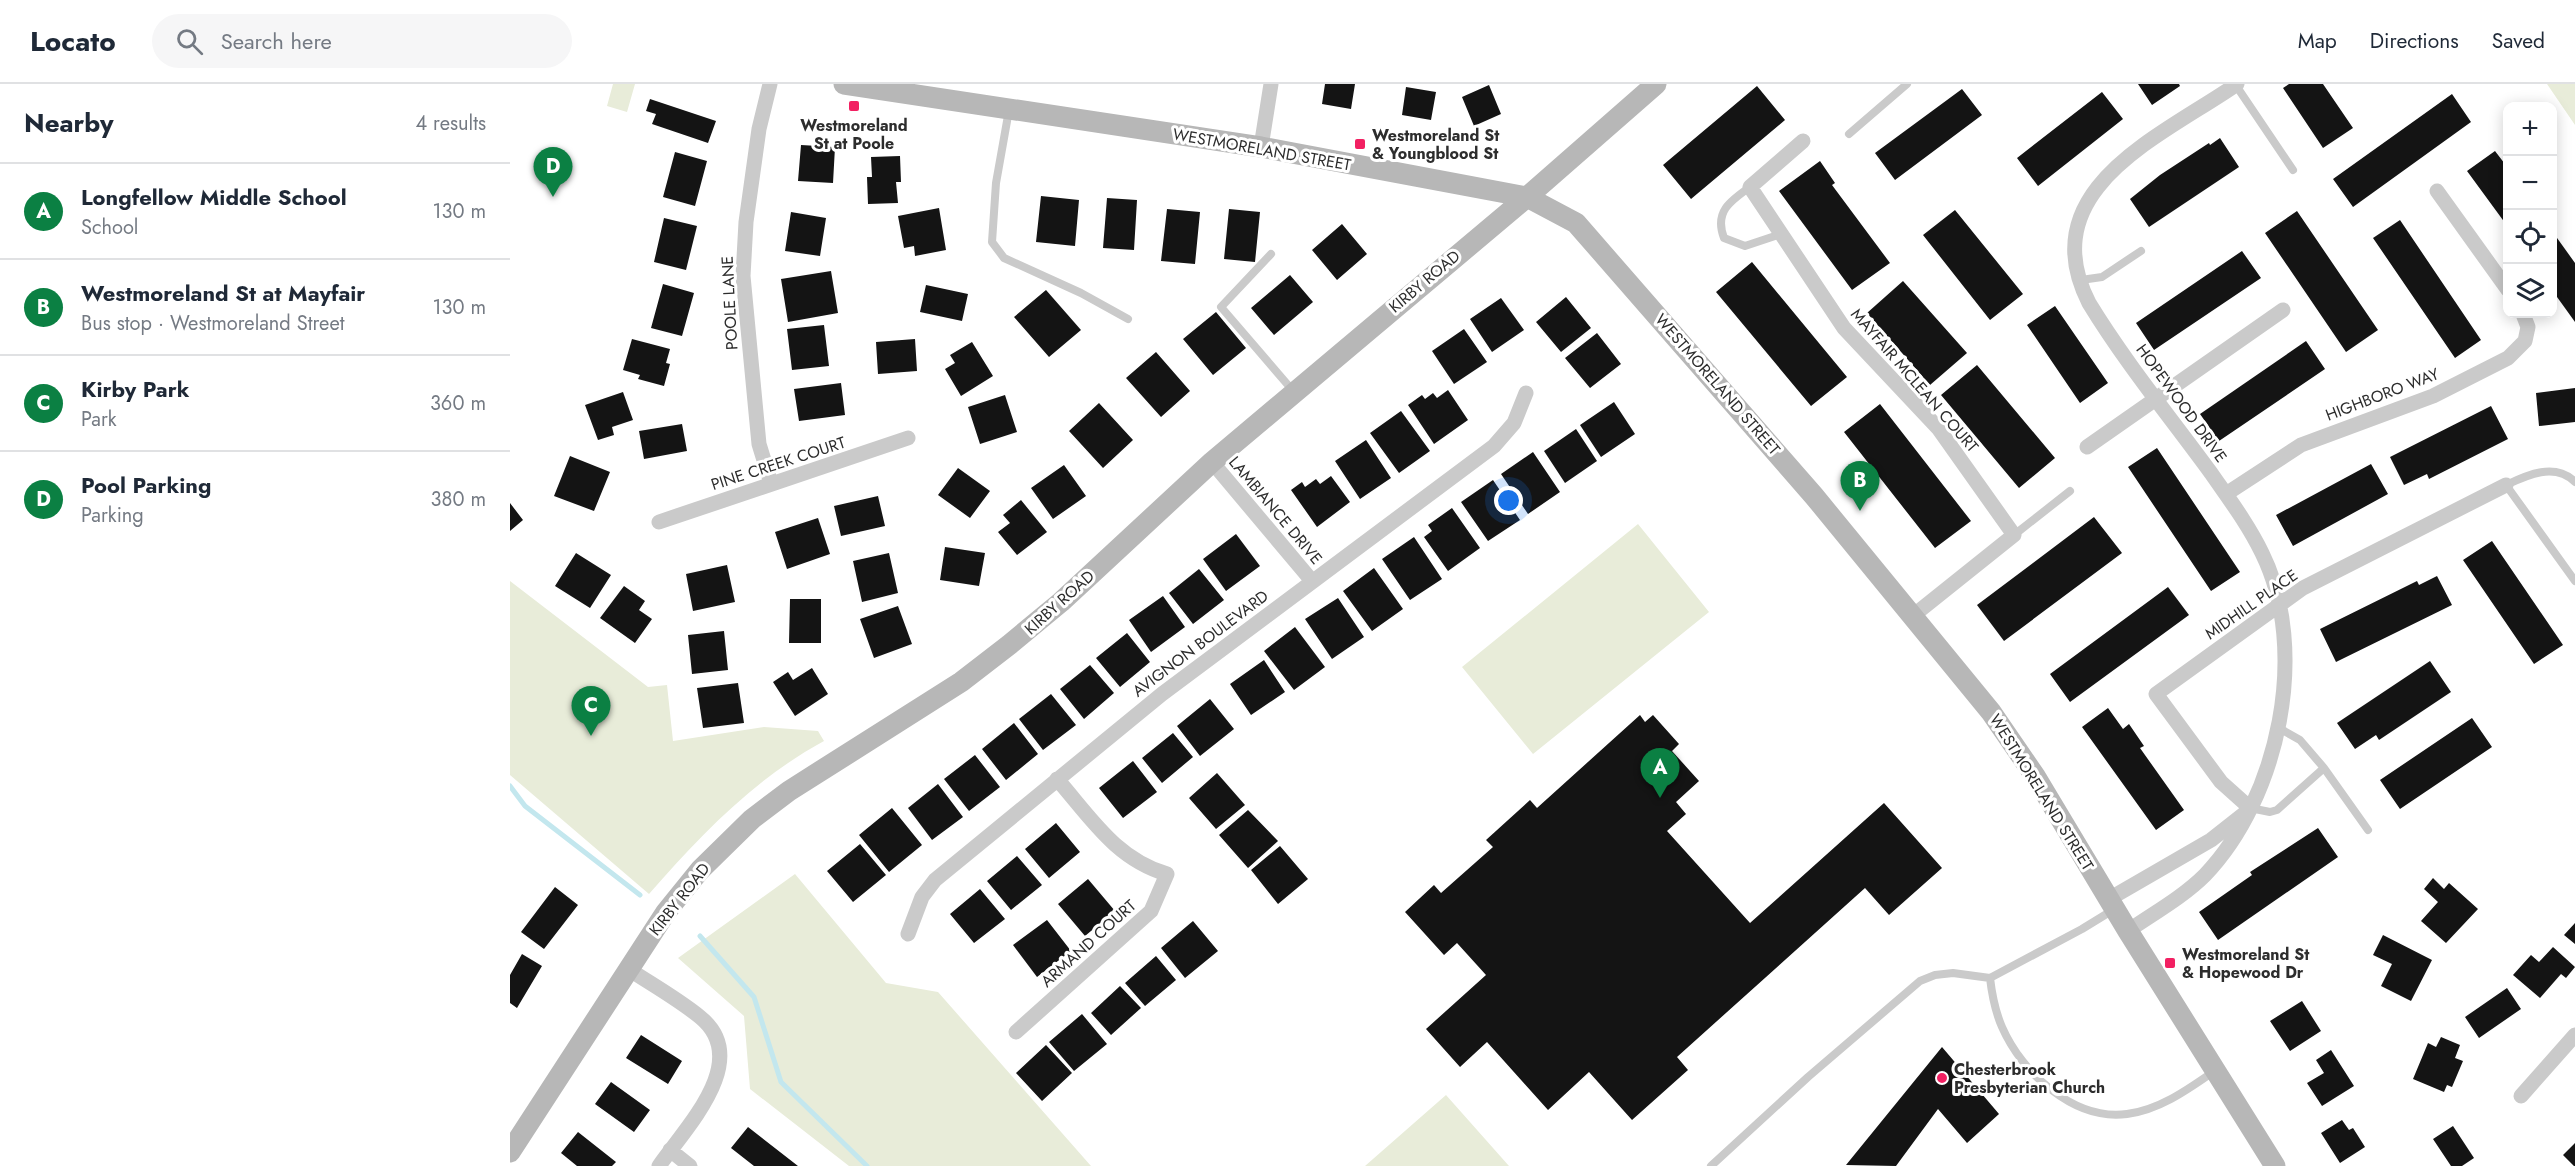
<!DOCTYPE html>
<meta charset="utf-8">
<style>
body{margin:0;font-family:Jost,sans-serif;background:#f6f6f7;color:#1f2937}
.controls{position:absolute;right:18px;top:18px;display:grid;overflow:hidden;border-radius:12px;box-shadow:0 3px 15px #0003}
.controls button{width:54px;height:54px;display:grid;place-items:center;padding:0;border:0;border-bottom:2px solid #e0e1e3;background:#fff;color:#1f2937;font:30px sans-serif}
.you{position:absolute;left:999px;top:417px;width:21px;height:21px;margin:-15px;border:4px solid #fff;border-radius:50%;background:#1a73e8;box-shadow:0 0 0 9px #1a73e833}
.badge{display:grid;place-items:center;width:39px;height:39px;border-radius:50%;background:#0b8043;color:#fff;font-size:20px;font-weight:700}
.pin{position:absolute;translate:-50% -50px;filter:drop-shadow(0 2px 3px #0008)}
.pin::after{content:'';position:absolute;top:32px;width:21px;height:18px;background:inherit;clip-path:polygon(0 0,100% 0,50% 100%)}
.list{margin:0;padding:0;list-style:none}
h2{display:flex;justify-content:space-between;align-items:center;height:78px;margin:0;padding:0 24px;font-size:26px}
h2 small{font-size:20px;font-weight:400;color:#747a83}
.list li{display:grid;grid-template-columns:39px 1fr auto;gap:18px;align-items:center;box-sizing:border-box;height:96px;padding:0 24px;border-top:2px solid #e0e1e3}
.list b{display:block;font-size:22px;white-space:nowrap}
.list p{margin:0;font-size:20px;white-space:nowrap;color:#747a83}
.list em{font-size:20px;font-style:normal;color:#747a83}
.icon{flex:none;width:33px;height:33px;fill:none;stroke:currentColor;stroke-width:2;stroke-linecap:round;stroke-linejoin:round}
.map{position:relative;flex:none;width:2065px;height:1082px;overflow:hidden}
header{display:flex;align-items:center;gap:36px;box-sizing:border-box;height:84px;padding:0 30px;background:#fff;border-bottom:2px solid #e0e1e3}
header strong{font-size:28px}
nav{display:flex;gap:33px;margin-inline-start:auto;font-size:21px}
.search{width:420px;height:54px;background:#f6f6f7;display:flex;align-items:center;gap:15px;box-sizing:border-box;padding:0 21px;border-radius:33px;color:#747a83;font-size:22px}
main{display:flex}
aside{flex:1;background:#fff}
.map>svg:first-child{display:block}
</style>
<header>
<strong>Locato</strong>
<div class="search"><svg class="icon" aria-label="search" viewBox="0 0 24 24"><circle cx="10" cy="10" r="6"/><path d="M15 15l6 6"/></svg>Search here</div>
<nav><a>Map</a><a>Directions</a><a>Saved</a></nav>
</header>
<main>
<aside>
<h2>Nearby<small>4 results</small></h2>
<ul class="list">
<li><span class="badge">A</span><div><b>Longfellow Middle School</b><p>School</p></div><em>130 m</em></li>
<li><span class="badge">B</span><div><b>Westmoreland St at Mayfair</b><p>Bus stop · Westmoreland Street</p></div><em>130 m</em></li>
<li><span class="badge">C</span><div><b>Kirby Park</b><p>Park</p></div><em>360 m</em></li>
<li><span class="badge">D</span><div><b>Pool Parking</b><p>Parking</p></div><em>380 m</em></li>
</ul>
</aside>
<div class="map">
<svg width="2065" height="1082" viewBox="0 0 2065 1082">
<rect width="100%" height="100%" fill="#fff"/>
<!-- green -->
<path fill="#e8ecd9" d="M103 0H125L117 28 97 22Z
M2037 0H2065V41Z
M1128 440 1199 528 1023 670 952 583Z
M0 497 138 603 157 601 163 657 254 643 308 647 314 657C244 695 191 751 139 810L0 691Z
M285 790 376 899 428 908 581 1082H339L240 1005 234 932 168 874Z
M936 1011 999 1082H855Z"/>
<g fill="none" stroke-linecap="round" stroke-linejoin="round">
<!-- stream -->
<path stroke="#c3e7ee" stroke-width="5" d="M0 702 15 722 130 811
M190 852 244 913 271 998 357 1082"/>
</g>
<!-- building -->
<path fill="#141414" d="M815 0H845L841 25 812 20Z
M1628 0H1669L1670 2 1642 21Z
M1779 0H1813L1843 44 1813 64 1773 4Z
M979 1 991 30 964 42 952 13Z
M1247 2 1275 36 1181 115 1153 81Z
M896 3 926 8 921 36 892 31Z
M1452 5 1472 31 1385 96 1365 69Z
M1592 8 1613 35 1528 102 1507 74Z
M1942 10 1961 38 1843 123 1823 95Z
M140 15 206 37 198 59 142 40 146 30 136 27Z
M1710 54 1729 83 1639 143 1620 115 1650 91 1699 59 1700 61Z
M291 61 325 63 323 99 288 97Z
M1985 67 1998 84V143L1957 87Z
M165 68 197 77 185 122 153 113Z
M390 72 391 98H386L388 119 358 120 357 93H362L361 73Z
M1310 77 1325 99 1322 101 1380 179 1342 206 1269 107Z
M531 112 569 116 565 162 526 158Z
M597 114 627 116 624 166 593 164Z
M429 124 436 166 405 172 404 162 394 164 388 132Z
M657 125 690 128 685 180 651 177Z
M719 125 750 128 745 178 714 175Z
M1445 126 1513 210 1480 236 1413 151Z
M1787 127 1868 246 1836 268 1755 149Z
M281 128 316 134 310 172 275 167Z
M154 134 187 142 176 186 144 178Z
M1890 136 1971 256 1945 274 1863 154Z
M832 140 857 170 827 196 802 166Z
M2042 147 2065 179V238L2042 206Z
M1732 167 1751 194 1644 266 1626 239Z
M1242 178 1337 293 1301 322 1206 208Z
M321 187 328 229 278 238 271 195Z
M780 191 803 218 764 251 741 224Z
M1393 197 1457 269 1420 301 1357 229Z
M153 200 184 209 172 252 141 244Z
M416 201 458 210 452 237 410 228Z
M536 206 571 246 539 273 504 233Z
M1056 213 1081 244 1051 268 1026 238Z
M991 214 1014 246 982 268 960 235Z
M1545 222 1598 299 1570 319 1517 241Z
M706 228 736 264 703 291 673 255Z
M314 241 319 282 282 286 277 245Z
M954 245 977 278 944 300 922 267Z
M1087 249 1111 280 1080 304 1055 274Z
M122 255 160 265 156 279 160 280 154 302 128 295 130 291 113 286Z
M405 255 407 287 368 290 366 258Z
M1796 257 1815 285 1709 357 1690 330Z
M462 258 483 292 451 312 435 285 445 279 440 271Z
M646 268 680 307 651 333 616 294Z
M1467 281 1545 374 1509 404 1431 311Z
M331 299 335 331 289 337 284 305Z
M2065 304V338L2029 342 2026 309Z
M938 306 958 336 924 360 898 321 912 311 915 315 923 309 927 314Z
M113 308 123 336 102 343 104 351 88 356 75 321Z
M495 311 507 348 470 360 458 323Z
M1104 318 1125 350 1091 373 1070 341Z
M589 319 623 356 593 384 559 347Z
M1370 320 1461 437 1425 464 1334 348Z
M1981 322 1998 355 1919 395 1917 390 1894 401 1880 373Z
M891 327 920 367 889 389 860 349Z
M172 340 177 367 134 375 129 347Z
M1066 345 1087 377 1055 399 1034 367Z
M856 356 881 394 850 415 825 377Z
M1647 364 1730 488 1701 507 1618 383Z
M1023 368 1050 408 1018 430 991 390Z
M60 372 100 388 84 427 44 412Z
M1861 380 1878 410 1783 462 1766 431Z
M554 381 576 412 543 435 521 404Z
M448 384 480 407 460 434 428 411Z
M821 392 840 418 807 443 781 406 792 398 795 403 806 395 810 400Z
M983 396 1010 436 978 457 951 418Z
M368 412 375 442 331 452 324 422Z
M511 416 537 448 507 471 488 448 500 439 493 431Z
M0 419 13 436 0 447Z
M942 424 970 464 938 487 914 453 922 447 918 441Z
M1584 433 1612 469 1494 557 1467 521Z
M308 434 320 470 277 485 265 448Z
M726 450 750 482 716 507 693 475Z
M904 453 932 495 900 516 872 475Z
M1982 457 2053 561 2024 580 1953 476Z
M435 463 475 469 469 502 430 496Z
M66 469 101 491 80 524 45 502Z
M379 469 388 509 352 518 343 477Z
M217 481 225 518 183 527 176 490Z
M864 484 893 525 862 547 833 507Z
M689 485 714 516 683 540 659 509Z
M1927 492 1942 521 1826 578 1810 545 1907 497 1909 501Z
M114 502 135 517 129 526 142 535 125 559 90 534Z
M1658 503 1679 531 1560 618 1540 590Z
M653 512 675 543 641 568 619 536Z
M828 514 854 553 822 575 795 535Z
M280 515H311V559H279Z
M388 522 402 560 364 574 350 535Z
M785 543 815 583 784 606 754 567Z
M214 547 218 586 182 590 178 551Z
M617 549 640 578 610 603 586 574Z
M754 576 775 608 741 631 720 600Z
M1920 577 1941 608 1869 656 1866 651 1845 665 1827 639Z
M580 581 604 609 574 635 550 605Z
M302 584 318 610 285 632 263 598 278 588 283 596Z
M228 599 234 639 193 644 187 604Z
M541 610 566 641 533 666 509 635Z
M700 615 724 645 690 672 667 642Z
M1598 624 1613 645 1619 640 1634 662 1630 664 1674 726 1646 746 1572 643Z
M1130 631 1135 638 1143 631 1169 660 1162 667 1189 697 1166 718 1176 730 1157 747 1240 839 1374 719 1432 784 1379 831 1355 804 1167 973 1178 986 1122 1036 1079 988 1038 1026 977 958 950 983 916 945 976 891 947 859 934 871 895 828 924 801 931 809 983 763 976 756 1020 716 1027 724Z
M1962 634 1982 663 1890 725 1870 696Z
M504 639 528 670 496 696 472 665Z
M663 649 683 673 652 699 632 674Z
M465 671 490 703 459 727 434 695Z
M623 677 647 708 613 734 589 704Z
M707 689 735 721 706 745 679 714Z
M428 700 453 733 422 756 398 724Z
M382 724 412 761 379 788 349 751Z
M738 726 768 757 738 784 709 751Z
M546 739 570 768 539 794 515 765Z
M1808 744 1828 773 1708 856 1689 828 1742 791 1740 788Z
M350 760 376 791 343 818 317 787Z
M770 762 798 795 768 820 741 786Z
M507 772 532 801 501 826 477 797Z
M1923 794 1934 805 1939 799 1968 825 1936 859 1911 837 1928 818 1914 805Z
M578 795 605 827 575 852 548 820Z
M45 803 68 821 34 865 11 848Z
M470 805 495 835 464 859 440 830Z
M537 836 561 867 527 893 503 861Z
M683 837 708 867 675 894 651 864Z
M2065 839V860L2054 851Z
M1873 851 1922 876 1901 917 1871 902 1882 880 1863 871Z
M2043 863 2065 883 2056 894 2051 890 2030 914 2003 891 2021 871 2029 878Z
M12 870 32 882 7 924 0 919V891Z
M646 872 666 896 635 922 615 899Z
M610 902 631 924 601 951 581 929Z
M1997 904 2011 925 1969 954 1955 933Z
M1792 917 1811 947 1780 967 1760 937Z
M572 930 597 960 564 987 539 958Z
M131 951 172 977 158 1000 116 974Z
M1931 953 1950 961 1945 974 1953 977 1942 1003 1937 1001 1934 1008 1903 995 1918 959 1926 963Z
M536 961 562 989 532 1017 506 989Z
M1432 963 1489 1030 1457 1059 1428 1025 1386 1082 1336 1081Z
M1821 966 1844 1002 1812 1022 1797 999 1814 989 1806 976Z
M101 998 140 1026 124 1048 85 1020Z
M1832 1036 1839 1046 1843 1044 1855 1063 1830 1079 1811 1049Z
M1943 1042 1964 1074 1952 1082H1941L1923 1055Z
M238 1043 288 1082H244L221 1064Z
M68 1048 106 1078 102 1082H67L51 1069Z
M2065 1059V1082H2064L2053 1071Z"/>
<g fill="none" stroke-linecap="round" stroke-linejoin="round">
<!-- lane -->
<path stroke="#cacaca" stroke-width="8" d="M1725 0 1783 86
M499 26 486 99 482 158 494 174 571 209 618 235
M1339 50 1397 0
M1240 103C1220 117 1204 128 1214 154L1235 162 1271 150
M761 170 711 223 784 308
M1571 196 1592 193 1631 167
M2065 398C2045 378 2017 391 1996 401L2065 497
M1504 451 1560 407
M1814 684 1858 746
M1740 724 1760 728 1767 726 1814 684 1790 656 1767 643
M1480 894C1482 911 1485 927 1492 943 1512 989 1564 1037 1617 1030 1649 1026 1677 1006 1703 988
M1201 1082 1298 993 1410 897 1425 891 1443 889 1480 894 1572 845 1603 826"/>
<!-- street -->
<path stroke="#cacaca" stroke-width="15" d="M260 0 249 45 236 138 233 192 249 360 261 399
M1293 57 1240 103 1334 244 1428 344 1504 451 1404 531
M751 63 761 0
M1927 107 1998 206
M1577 363 1773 226
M702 378 802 497
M1716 410 1791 361 1923 312 1998 274 2015 257 2018 243 2013 230
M149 438 398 354
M1740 724 1711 698 1646 610 1793 504 1996 401
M1599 815 1701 756 1734 730
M1618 847C1644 829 1673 813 1695 791 1769 714 1800 566 1752 469 1738 440 1719 415 1701 389 1660 333 1615 278 1579 219 1521 105 1652 52 1727 0
M398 850 412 813 425 796 652 610 984 362 1004 339 1016 309
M117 884C141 900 168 915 190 933 243 976 176 1043 149 1082
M506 948 641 827 657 790C606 775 581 734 547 695
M2011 1012 2065 951
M160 1066 180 1082"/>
<!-- secondary -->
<path stroke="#b7b7b7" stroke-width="21" d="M334 0 751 63 1017 113 1066 139 1304 412 1481 628 1525 692 1618 847 1765 1082
M0 1068 156 828 190 786 242 735 279 707 451 598 499 561 551 518 702 378 1017 113 1146 0"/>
</g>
<!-- markers -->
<g fill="#f22062" stroke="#fff" stroke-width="2">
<rect x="338" y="16" width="12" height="12" rx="3"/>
<rect x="844" y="54" width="12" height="12" rx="3"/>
<rect x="1654" y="873" width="12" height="12" rx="3"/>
<circle cx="1432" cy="994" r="6"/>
</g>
<g text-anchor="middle" stroke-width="6" stroke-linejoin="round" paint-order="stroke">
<!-- poi labels -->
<g font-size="16" font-weight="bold" fill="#2d2d2d" stroke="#fff" text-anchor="start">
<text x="344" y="47" text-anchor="middle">Westmoreland<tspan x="344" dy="18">St at Poole</tspan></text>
<text x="862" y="57">Westmoreland St<tspan x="862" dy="18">&amp; Youngblood St</tspan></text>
<text x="1672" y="876">Westmoreland St<tspan x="1672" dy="18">&amp; Hopewood Dr</tspan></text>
<text x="1444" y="991">Chesterbrook<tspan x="1444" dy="18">Presbyterian Church</tspan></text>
</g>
<!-- street labels -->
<g font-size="16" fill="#2d2d2d" stroke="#fff">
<text transform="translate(752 65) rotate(10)" y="6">WESTMORELAND STREET</text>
<text transform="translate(914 197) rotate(-40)" y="6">KIRBY ROAD</text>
<text transform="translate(219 219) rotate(-93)" y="6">POOLE LANE</text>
<text transform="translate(1405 296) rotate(49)" y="6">MAYFAIR MCLEAN COURT</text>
<text transform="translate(1208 300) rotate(49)" y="6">WESTMORELAND STREET</text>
<text transform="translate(1872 310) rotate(-21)" y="6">HIGHBORO WAY</text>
<text transform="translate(1672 319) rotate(54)" y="6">HOPEWOOD DRIVE</text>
<text transform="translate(268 379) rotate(-18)" y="6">PINE CREEK COURT</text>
<text transform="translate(766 426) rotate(50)" y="6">LAMBIANCE DRIVE</text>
<text transform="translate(549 518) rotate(-42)" y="6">KIRBY ROAD</text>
<text transform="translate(1741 520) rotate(-35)" y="6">MIDHILL PLACE</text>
<text transform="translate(690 559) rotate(-37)" y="6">AVIGNON BOULEVARD</text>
<text transform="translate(1532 708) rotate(58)" y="6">WESTMORELAND STREET</text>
<text transform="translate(169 815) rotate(-52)" y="6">KIRBY ROAD</text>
<text transform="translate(578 859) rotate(-42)" y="6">ARMAND COURT</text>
</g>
</g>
</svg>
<div class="controls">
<button>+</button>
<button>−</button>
<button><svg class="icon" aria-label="locate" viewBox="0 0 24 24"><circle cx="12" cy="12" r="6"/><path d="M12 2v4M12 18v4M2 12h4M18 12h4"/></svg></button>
<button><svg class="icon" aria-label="layers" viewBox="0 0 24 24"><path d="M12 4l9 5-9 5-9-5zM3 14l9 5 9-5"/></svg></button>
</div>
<div class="you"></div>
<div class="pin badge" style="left:1150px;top:714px">A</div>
<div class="pin badge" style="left:1350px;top:427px">B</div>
<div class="pin badge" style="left:81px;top:652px">C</div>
<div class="pin badge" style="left:43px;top:113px">D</div>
</div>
</main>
